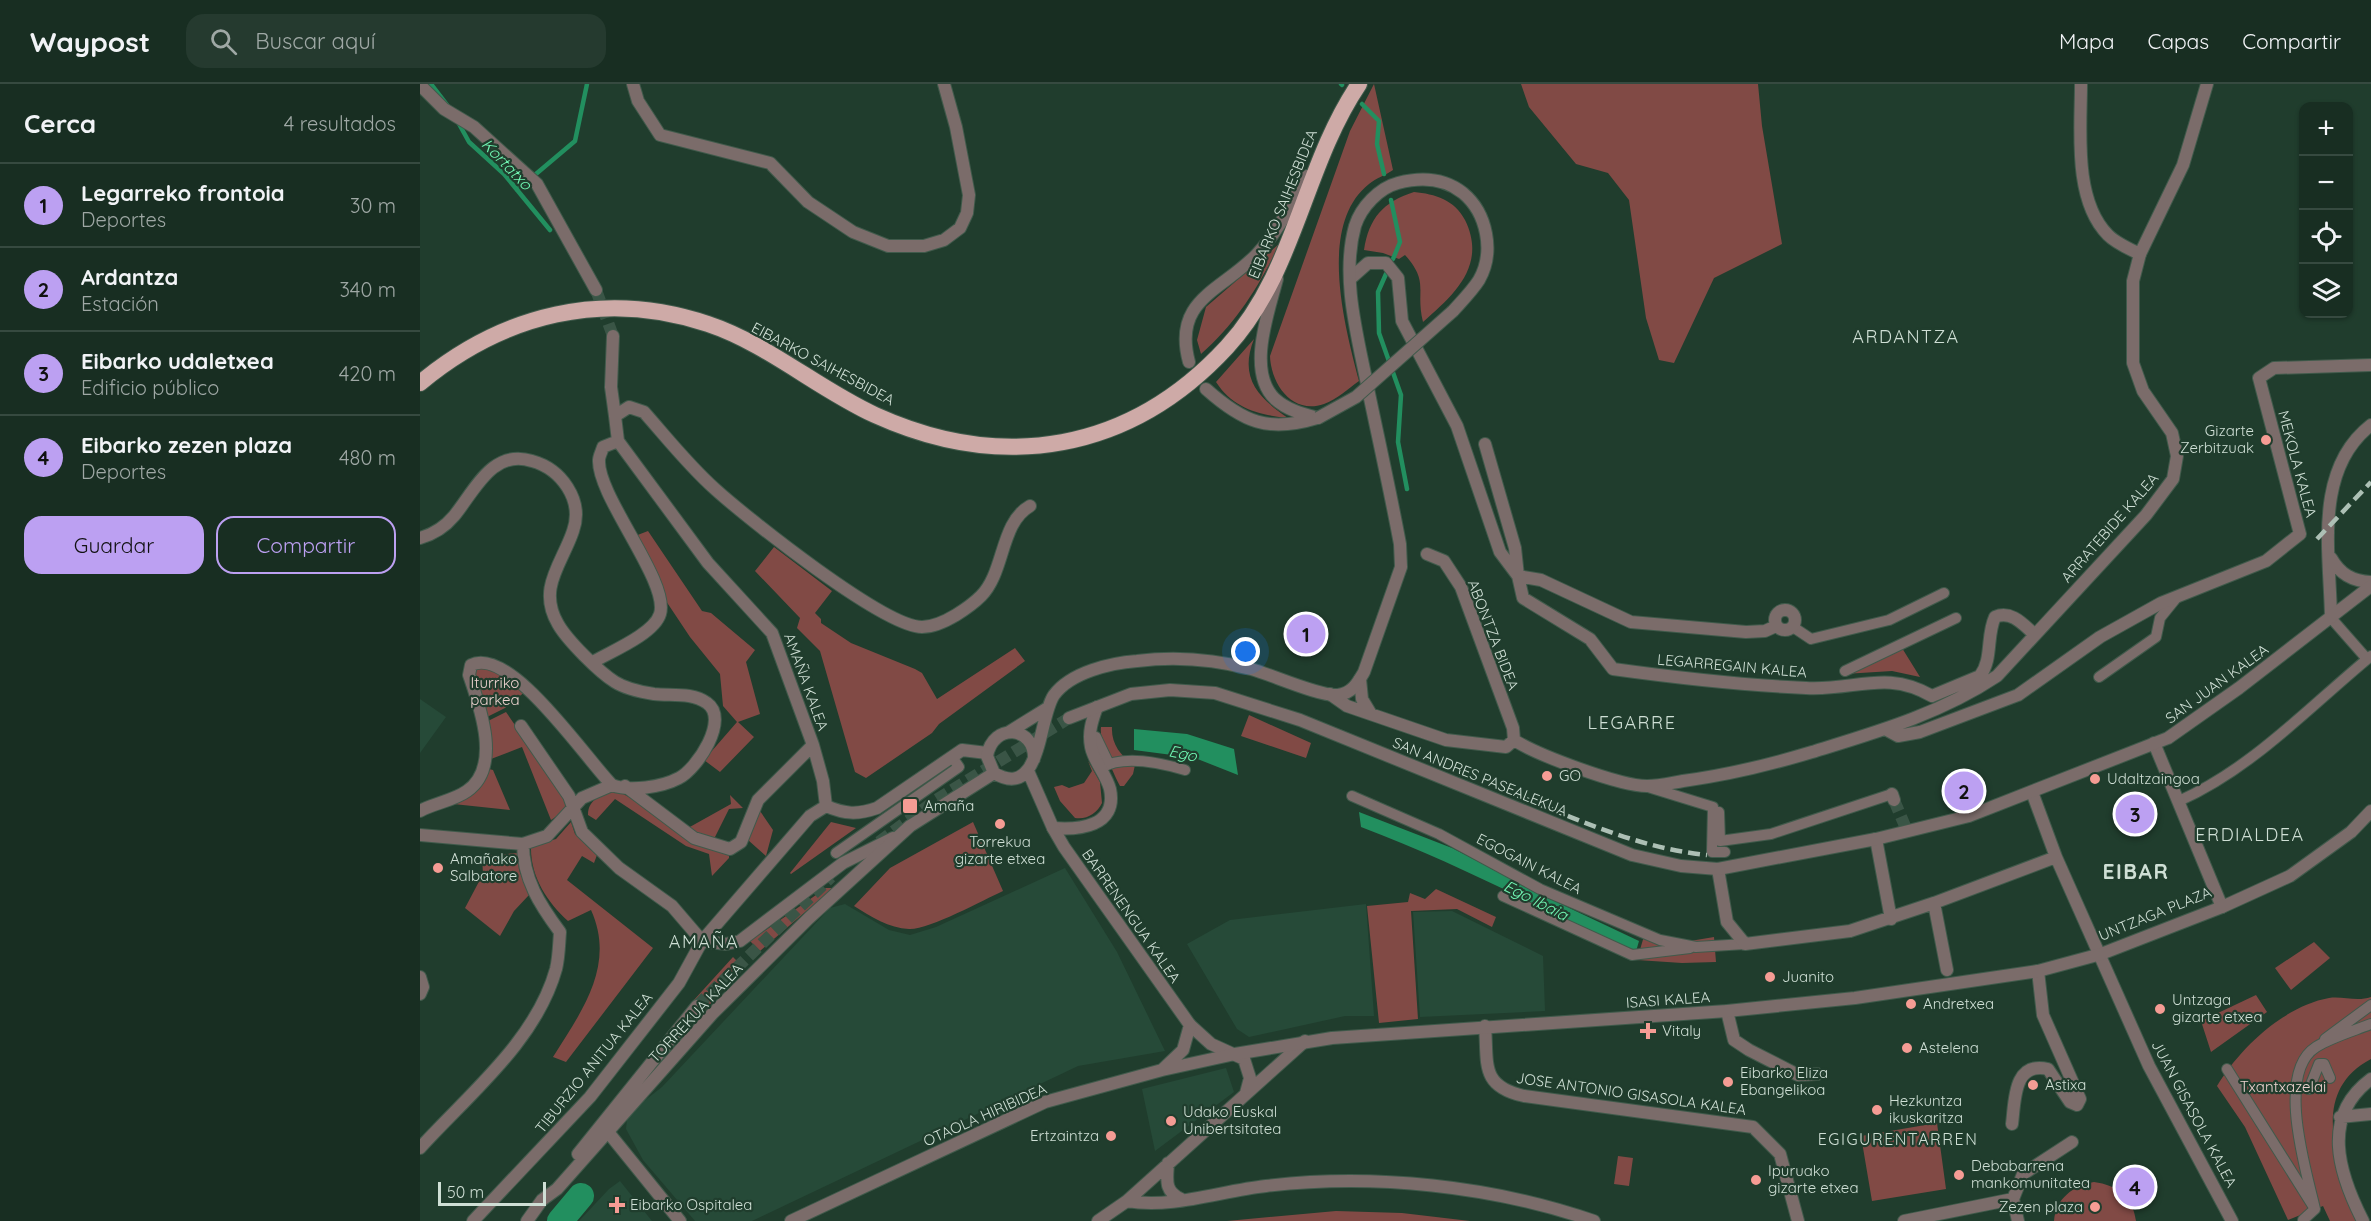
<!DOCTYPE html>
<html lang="es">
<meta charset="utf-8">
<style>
body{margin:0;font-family:Quicksand,sans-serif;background:#253a2f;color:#f1f3f6}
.controls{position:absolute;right:18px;top:18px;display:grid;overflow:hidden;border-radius:12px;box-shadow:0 2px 4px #0004}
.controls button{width:54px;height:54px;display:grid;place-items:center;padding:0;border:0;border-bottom:2px solid #364a40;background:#182e22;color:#f1f3f6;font:30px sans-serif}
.scale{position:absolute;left:18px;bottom:15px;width:108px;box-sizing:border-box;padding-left:6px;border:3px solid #cfdfd5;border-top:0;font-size:16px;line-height:21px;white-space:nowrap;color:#cfdfd5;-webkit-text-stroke:4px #203d2d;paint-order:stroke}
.you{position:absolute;left:826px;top:568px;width:21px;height:21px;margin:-15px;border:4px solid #fff;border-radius:50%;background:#1a73e8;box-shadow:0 0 0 9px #1a73e833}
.badge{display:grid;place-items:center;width:39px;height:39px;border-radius:50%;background:#bca0f2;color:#111;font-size:20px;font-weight:700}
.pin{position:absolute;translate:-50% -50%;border:3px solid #fff;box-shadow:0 2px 6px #0006}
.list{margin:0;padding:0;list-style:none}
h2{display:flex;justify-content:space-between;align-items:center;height:78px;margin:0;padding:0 24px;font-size:26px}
h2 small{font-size:20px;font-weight:400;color:#9fa8a5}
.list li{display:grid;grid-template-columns:39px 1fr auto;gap:18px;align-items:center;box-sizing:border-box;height:84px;padding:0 24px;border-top:2px solid #364a40}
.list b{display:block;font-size:22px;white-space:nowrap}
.list p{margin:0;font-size:20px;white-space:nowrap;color:#9fa8a5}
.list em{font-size:20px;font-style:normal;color:#9fa8a5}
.actions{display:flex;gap:12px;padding:18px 24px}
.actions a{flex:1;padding:14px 0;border:2px solid #bca0f2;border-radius:18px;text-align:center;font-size:21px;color:#bca0f2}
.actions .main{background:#bca0f2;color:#111}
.icon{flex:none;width:33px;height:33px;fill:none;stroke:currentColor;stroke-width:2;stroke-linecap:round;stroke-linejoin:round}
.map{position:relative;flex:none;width:1951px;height:1137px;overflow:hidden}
header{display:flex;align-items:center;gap:36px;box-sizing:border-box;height:84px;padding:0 30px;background:#182e22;border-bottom:2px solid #364a40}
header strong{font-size:28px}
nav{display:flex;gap:33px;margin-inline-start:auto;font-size:21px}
.search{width:420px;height:54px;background:#253a2f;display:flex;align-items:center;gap:15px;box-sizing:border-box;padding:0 21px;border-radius:18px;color:#9fa8a5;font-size:22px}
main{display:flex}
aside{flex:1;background:#182e22}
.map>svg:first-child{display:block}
</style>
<header>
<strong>Waypost</strong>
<div class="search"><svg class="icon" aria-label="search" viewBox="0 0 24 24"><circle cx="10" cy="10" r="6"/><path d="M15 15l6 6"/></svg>Buscar aquí</div>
<nav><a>Mapa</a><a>Capas</a><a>Compartir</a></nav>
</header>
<main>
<aside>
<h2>Cerca<small>4 resultados</small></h2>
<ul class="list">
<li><span class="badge">1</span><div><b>Legarreko frontoia</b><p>Deportes</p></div><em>30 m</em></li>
<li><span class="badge">2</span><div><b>Ardantza</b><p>Estación</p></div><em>340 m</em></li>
<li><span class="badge">3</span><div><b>Eibarko udaletxea</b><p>Edificio público</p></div><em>420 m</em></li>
<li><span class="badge">4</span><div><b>Eibarko zezen plaza</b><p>Deportes</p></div><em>480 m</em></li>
</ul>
<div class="actions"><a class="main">Guardar</a><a>Compartir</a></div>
</aside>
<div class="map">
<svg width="1951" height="1137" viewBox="0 0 1951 1137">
<rect width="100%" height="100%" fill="#203d2d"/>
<!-- built -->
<path fill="#264a38" d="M0 615 26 633 0 669Z
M645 784 697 868 745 967 658 982 332 1137H275L223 1076 206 1045 207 1035 215 1024 242 1003 410 824 425 820 469 846 490 851 516 843Z
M946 820 954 932H925L829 953 817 945 767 860 810 836Z
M1032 827 1123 872 1125 927 1000 933 993 828Z
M806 984 814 1008 735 1067 722 1005Z
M200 1097 232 1137H159L189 1105Z"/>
<!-- green -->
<path fill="#814a45" d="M954 0 973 86C966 91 956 94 949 100 897 141 925 243 939 297 928 305 917 315 904 320 872 331 851 300 850 272L930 47Z
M1101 0H1338L1342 42 1362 160 1294 194 1254 279 1239 276 1226 234 1209 116 1188 89 1156 80 1109 23Z
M994 108C1015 110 1035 116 1045 136 1067 181 1035 210 1003 238 995 206 1010 199 985 171L979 175 963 169 944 166C949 134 963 118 994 108Z
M860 159C839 202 817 238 781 270L777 256 786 223Z
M834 255C819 293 837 313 868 334 838 331 813 324 796 298Z
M228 447 282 527 291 529 335 566 326 578 340 630 318 638 334 653 300 688 284 676 317 638 303 622 300 590 270 553 246 517 215 452Z
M354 463 412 507 395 529 401 535V539L431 559 495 585 502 589 517 615 595 564 605 577 519 640 512 649 446 694 435 688 400 567 377 544 380 534 335 487Z
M1482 564 1500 593 1472 587 1424 590Z
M54 583H70L106 607 85 624 63 635Z
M86 628 144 712 146 726 131 736 102 663 71 675 66 638Z
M829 631 891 659 886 674 821 652Z
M681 643H692C691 660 701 673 715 681L713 690 704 702H700C693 689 679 657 681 643Z
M668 677 680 698 682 719C677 729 667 736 655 734L640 717 634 703 642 701 649 704 664 699 672 687Z
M69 685 73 686 90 726 24 719C51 715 60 711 69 685Z
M196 706 309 768V774L292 792 289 770 266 762 195 715 176 736 168 731C168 714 183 711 196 706Z
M310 711 323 724 309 725 294 755 279 751 268 744 311 720Z
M340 727 353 746 346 772 328 756Z
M151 738 155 750 177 771 174 779 162 772 147 796 233 864 146 978 133 973C162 927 196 881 171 826L148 837C127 818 110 792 111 762L136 755Z
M411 738 436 744 371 790 370 789Z
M553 738 583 807C563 816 509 846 489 845 469 844 451 833 434 822L470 784Z
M98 769 99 786 109 811 94 827 80 852 45 824 63 790 62 772Z
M406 804H413L340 867 330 857Z
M1016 805 1076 833 1072 843 1037 825 991 827 998 935 959 939 947 822 988 818 990 809 1005 815Z
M1224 852 1264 858 1294 853 1296 878 1262 879 1217 876Z
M1894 858 1910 874 1871 906 1855 884Z
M313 873 323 883 284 927 273 917Z
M1836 911 1847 928 1791 968 1781 937Z
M1951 913V975C1885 1010 1921 1084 1938 1137H1910L1903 1122 1868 1136 1825 1043 1797 1002C1820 964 1864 922 1909 914 1923 912 1937 918 1951 913Z
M1517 1039 1526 1105 1452 1117 1441 1052Z
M1198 1072 1213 1074 1209 1102 1194 1100Z
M1674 1098C1697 1101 1713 1113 1716 1137H1634C1636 1114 1653 1102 1674 1098Z
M916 1127 982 1129 1050 1137H807Z"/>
<!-- water -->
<path fill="#228f5f" d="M714 645 767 650 814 665 818 691 775 674 714 666Z
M939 728 1032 764 1126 813 1219 857 1215 871C1125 825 1036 779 941 743Z"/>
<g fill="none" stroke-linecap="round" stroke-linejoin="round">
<!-- stream -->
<path stroke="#228f5f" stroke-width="4.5" d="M11 0 31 26
M921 0 922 1
M942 20 959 37 957 60 964 90
M38 38 49 58 84 90 130 146
M97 106 155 57 167 0
M971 116 980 158 973 175
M966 190 958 208 959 249 981 311 978 358 987 405"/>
<!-- river -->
<path stroke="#228f5f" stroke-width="26" d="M140 1137 161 1112"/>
<!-- minor-tunnel -->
<path stroke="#3a5546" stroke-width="12" stroke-dasharray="12 6" stroke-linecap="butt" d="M176 206 193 252
M1474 716 1485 742"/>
<!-- tertiary-tunnel -->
<path stroke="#3a5546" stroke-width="12" stroke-dasharray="12 6" stroke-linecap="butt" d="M459 758 516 716 649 634
M277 922 411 793"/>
<defs>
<path id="pedestrian" d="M1911 534 1947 575
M1373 543 1391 555 1469 536 1524 509
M1425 587 1536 534
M1679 593 1736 553 1740 534 1757 513
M676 653 689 680
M681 684C704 670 741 679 765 686
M1228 703 1293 723 1292 768H1305
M932 712 1019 750 1120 805 1240 856 1276 863 1325 860
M1759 717C1833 684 1890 622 1951 572
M1293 728H1299L1300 757 1351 750 1472 710
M416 769 539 683 532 673
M1083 812 1212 871 1270 864
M1905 955 1951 921
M1807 985 1895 1125C1887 1089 1855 989 1896 963 1912 953 1933 947 1951 940
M1889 1005 1899 980H1904L1910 994
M1883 1136 1895 1125"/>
<path id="minor" d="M213 0 218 17 240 51 350 79 388 118 433 148 468 162H504L524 156 540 144 547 129 549 111 536 43 524 0
M0 1 24 25 54 43 117 100 176 206
M930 195 948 179H966L978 194 982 237 1037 342 1080 468 1098 492 1103 514 1170 555 1193 585C1258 594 1321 601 1386 604 1435 607 1466 585 1512 612L1560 592C1573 575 1566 552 1575 533 1591 526 1603 540 1614 550
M193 252 191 303 195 332
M198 357 195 332 209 323 224 328C247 354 269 382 295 405 327 434 464 543 502 543 513 543 526 537 536 531 544 526 554 519 561 512 585 488 580 439 610 422
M198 357 288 479 352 549 393 661 403 697 406 722
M1065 360 1095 464 1098 492 1121 496 1211 538 1326 548 1345 547 1356 542
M0 454C14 450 24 444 34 432 54 408 72 364 112 377 141 385 164 416 153 447 142 480 117 504 138 540 147 556 179 588 195 598 206 605 221 608 234 610 251 612 272 608 287 619 310 635 277 685 259 694 242 703 210 708 192 701
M1007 470 1024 477 1041 503 1093 644 1094 656
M1911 474C1920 490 1932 497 1951 498
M1355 536a10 10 0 1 1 20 0a10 10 0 1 1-20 0Z
M1911 534C1910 469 1893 386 1951 341
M173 578C190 568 234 550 240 530 250 498 177 412 179 376 179 372 182 367 183 363L198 357
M940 595 942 615 951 630
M910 610 927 622 1026 656 1086 663 1094 656
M101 642 149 712 162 748 199 784 252 822 282 857
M1467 646 1478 652 1500 648 1598 611 1680 553 1741 519 1846 477 1880 450 1839 294 1854 284 1951 281
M1094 656C1117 671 1200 702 1227 702 1239 702 1251 699 1263 697 1308 691 1349 681 1392 668 1457 648 1520 630 1577 592L1726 431 1753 395 1757 372 1752 349 1723 307 1713 279V197L1720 170
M1734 659 1802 823
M205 702 274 754 310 765 321 758 338 716 393 661
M1612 708 1636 773 1729 982 1812 1137
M1472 710 1474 716
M406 722C425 730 437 731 457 724L542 666 567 669
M0 727C14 719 33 717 47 707 82 683 60 623 49 591L51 581C90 561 166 675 192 701L162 714 127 752 103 760 0 751
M633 744C658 746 698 743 690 705 686 690 674 678 671 663 668 648 672 637 677 623
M1456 755 1471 835
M1298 785 1307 838 1325 860 1430 847 1514 819 1636 773
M1514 819 1527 886
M282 857 306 860 320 857 423 779 473 754
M0 893 3 903 0 910
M1307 927 1314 956 1329 966 1378 991 1397 990
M770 941 791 960 824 975 830 994 826 1009
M1065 942C1068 980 1060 1002 1104 1012L1333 1043 1360 1070 1378 1137
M1920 1033 1951 1030
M1592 1040C1595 1017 1593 977 1628 985L1650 1018 1657 1021 1660 1015 1623 931 1618 887
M188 1048 260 1137
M0 1064C49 1010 116 957 136 885 139 873 139 860 140 848 120 821 103 795 103 760
M748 1079C747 1096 744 1107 761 1115
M1593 1115 1598 1137
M707 1117C752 1125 800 1107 846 1102 953 1089 1073 1102 1174 1137
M53 1137 170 1013 259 899 282 857 390 732 406 722
M678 1137 707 1117 885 957
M1484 1137 1593 1115 1603 1090 1652 1058
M1943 1137C1918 1088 1901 1032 1951 995"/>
<path id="tertiary" d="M1661 0C1661 45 1653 116 1688 151 1696 159 1709 165 1720 170L1763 81 1787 0
M857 195C849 227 826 287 855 315 867 326 883 330 898 334
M769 278C752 215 802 207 837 170 858 148 872 119 887 92
M786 305C823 338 848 349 897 334
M649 634 711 610 750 606 795 609 880 636 1212 771 1261 782 1298 785 1456 755 1549 732 1748 654 1819 604 1951 502
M589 648 626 625
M614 675C615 642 573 638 567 672L574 689C622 717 618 634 634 611 651 588 691 579 717 577 756 572 793 575 831 585 850 590 901 613 918 611 932 609 937 600 944 588L981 483 980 460C970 406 958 353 947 300 937 250 921 192 935 142 941 123 959 104 978 99 1001 93 1024 94 1043 109 1067 129 1075 168 1059 196 1052 207 1042 217 1033 227
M608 687 633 744 644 763 770 941 763 966 743 985
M158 1070 277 922
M107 1137 122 1116 137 1105 292 930 389 834 490 742 574 689
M371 1137 625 1018 742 986 815 970 912 954 1307 927 1435 914 1618 887 1681 870 1802 823 1870 792 1931 748 1951 727"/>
<path id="trunk" d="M0 299C83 230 184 205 288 240 348 260 398 305 455 331 583 389 710 368 807 263 876 188 883 83 939 0"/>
</defs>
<!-- pedestrian casing -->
<use href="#pedestrian" stroke="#405a4b" stroke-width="12"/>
<!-- minor casing -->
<use href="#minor" stroke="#405a4b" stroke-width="14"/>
<!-- tertiary casing -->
<use href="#tertiary" stroke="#405a4b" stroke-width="14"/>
<!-- trunk casing -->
<use href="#trunk" stroke="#405a4b" stroke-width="18"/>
<!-- pedestrian -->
<use href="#pedestrian" stroke="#7b6c6a" stroke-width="10"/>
<!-- minor -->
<use href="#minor" stroke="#7b6c6a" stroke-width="12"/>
<!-- tertiary -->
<use href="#tertiary" stroke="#7b6c6a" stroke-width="12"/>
<!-- trunk -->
<use href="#trunk" stroke="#ceaaa7" stroke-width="16"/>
<!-- rail -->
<path stroke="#adc0b5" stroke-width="4.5" stroke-dasharray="12 6" stroke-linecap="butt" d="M1897 455 1951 398
M1081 705C1148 731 1215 764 1287 771"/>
<defs>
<path id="tertiary-bridge" d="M898 334 936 313 1033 227"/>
</defs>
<!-- tertiary-bridge casing -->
<use href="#tertiary-bridge" stroke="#405a4b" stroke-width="14" stroke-linecap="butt"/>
<!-- tertiary-bridge -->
<use href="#tertiary-bridge" stroke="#7b6c6a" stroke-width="12"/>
</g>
<!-- markers -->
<g fill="#f59c94" stroke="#203d2d" stroke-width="2">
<circle cx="1846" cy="356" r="6"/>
<circle cx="1127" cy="692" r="6"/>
<circle cx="1675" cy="695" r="6"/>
<rect x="482" y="714" width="16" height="16" rx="3"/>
<circle cx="580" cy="740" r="6"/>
<circle cx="18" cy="784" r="6"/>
<circle cx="1350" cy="893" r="6"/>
<circle cx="1491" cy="920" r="6"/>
<circle cx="1740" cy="925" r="6"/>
<path d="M1225 938h6v6h6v6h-6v6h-6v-6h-6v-6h6z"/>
<circle cx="1487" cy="964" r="6"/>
<circle cx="1308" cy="998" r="6"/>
<circle cx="1613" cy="1001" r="6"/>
<circle cx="1457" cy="1026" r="6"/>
<circle cx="751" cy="1037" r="6"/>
<circle cx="691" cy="1052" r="6"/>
<circle cx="1539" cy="1091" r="6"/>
<circle cx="1336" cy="1096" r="6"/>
<path d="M194 1112h6v6h6v6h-6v6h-6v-6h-6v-6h6z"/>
<circle cx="1675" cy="1123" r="6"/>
</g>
<g text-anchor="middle" stroke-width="4.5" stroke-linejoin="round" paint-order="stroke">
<!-- street labels -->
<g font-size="15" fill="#cfdfd5" stroke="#203d2d">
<text transform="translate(863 120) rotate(-68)" y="5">EIBARKO SAIHESBIDEA</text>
<text transform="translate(403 280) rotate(28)" y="5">EIBARKO SAIHESBIDEA</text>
<text transform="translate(1877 380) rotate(75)" y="5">MEKOLA KALEA</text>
<text transform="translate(1690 444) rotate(-49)" y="5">ARRATEBIDE KALEA</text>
<text transform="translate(1073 551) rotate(69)" y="5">ABONTZA BIDEA</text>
<text transform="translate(1312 582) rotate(5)" y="5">LEGARREGAIN KALEA</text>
<text transform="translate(386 598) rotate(70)" y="5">AMAÑA KALEA</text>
<text transform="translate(1797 600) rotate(-36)" y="5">SAN JUAN KALEA</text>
<text transform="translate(1060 693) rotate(22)" y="5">SAN ANDRES PASEALEKUA</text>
<text transform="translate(1109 780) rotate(27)" y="5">EGOGAIN KALEA</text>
<text transform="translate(1735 830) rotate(-22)" y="5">UNTZAGA PLAZA</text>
<text transform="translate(711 832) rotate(55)" y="5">BARRENENGUA KALEA</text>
<text transform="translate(1248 916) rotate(-4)" y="5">ISASI KALEA</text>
<text transform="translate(276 929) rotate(-47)" y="5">TORREKUA KALEA</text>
<text transform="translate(174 979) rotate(-51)" y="5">TIBURZIO ANITUA KALEA</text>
<text transform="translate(1211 1010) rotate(8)" y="5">JOSE ANTONIO GISASOLA KALEA</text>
<text transform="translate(1774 1030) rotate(62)" y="5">JUAN GISASOLA KALEA</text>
<text transform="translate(565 1031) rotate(-24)" y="5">OTAOLA HIRIBIDEA</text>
</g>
<!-- poi labels -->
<g font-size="15" fill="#cfdfd5" stroke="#203d2d" text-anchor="start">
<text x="1834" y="352" text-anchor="end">Gizarte<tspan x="1834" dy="17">Zerbitzuak</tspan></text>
<text x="1139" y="697">GO</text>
<text x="1687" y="700">Udaltzaingoa</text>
<text x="504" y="727">Amaña</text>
<text x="580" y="763" text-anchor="middle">Torrekua<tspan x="580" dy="17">gizarte etxea</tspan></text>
<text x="30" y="780">Amañako<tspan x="30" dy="17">Salbatore</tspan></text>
<text x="1362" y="898">Juanito</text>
<text x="1752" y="921">Untzaga<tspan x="1752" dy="17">gizarte etxea</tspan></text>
<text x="1503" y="925">Andretxea</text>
<text x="1242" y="952">Vitaly</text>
<text x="1499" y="969">Astelena</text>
<text x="1320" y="994">Eibarko Eliza<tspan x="1320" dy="17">Ebangelikoa</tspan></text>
<text x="1625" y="1006">Astixa</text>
<text x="1469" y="1022">Hezkuntza<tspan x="1469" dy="17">ikuskaritza</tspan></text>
<text x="763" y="1033">Udako Euskal<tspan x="763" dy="17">Unibertsitatea</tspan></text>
<text x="679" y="1057" text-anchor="end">Ertzaintza</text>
<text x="1551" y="1087">Debabarrena<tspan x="1551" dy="17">mankomunitatea</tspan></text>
<text x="1348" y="1092">Ipuruako<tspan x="1348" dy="17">gizarte etxea</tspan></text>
<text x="210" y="1126">Eibarko Ospitalea</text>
<text x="1663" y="1128" text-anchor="end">Zezen plaza</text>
</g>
<!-- park labels -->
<g font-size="15" fill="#eed3d0" stroke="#203d2d">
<text x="75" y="604">Iturriko<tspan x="75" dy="17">parkea</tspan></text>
<text x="1863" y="1008">Txantxazelai</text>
</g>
<!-- water labels -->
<g font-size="16" font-style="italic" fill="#71f6b3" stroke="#203d2d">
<text transform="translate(87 80) rotate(46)" y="6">Kortatxo</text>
<text transform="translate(763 669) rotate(12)" y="6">Ego</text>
<text transform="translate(1116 816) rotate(27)" y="6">Ego Ibaia</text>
</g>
<!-- neighbourhood labels -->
<g font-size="16" letter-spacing="1.5" fill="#cfdfd5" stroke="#203d2d">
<text x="1478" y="1061">EGIGURENTARREN</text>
</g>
<!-- quarter labels -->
<g font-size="18" letter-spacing="1.5" fill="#cfdfd5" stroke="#203d2d">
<text x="1486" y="259">ARDANTZA</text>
<text x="1212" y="645">LEGARRE</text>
<text x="1830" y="757">ERDIALDEA</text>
<text x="284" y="864">AMAÑA</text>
</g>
<!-- district labels -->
<g font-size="21" font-weight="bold" letter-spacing="1.5" fill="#cfdfd5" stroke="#203d2d">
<text x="1716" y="795">EIBAR</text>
</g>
</g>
</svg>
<div class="controls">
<button>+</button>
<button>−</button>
<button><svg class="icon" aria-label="locate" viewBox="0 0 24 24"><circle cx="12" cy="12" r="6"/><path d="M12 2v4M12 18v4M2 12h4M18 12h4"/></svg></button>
<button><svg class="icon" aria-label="layers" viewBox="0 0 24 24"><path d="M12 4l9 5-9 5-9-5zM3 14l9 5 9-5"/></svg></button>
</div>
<div class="scale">50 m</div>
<div class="you"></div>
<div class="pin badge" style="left:886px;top:550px">1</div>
<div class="pin badge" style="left:1544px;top:707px">2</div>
<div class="pin badge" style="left:1715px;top:730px">3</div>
<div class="pin badge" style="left:1715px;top:1103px">4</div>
</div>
</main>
